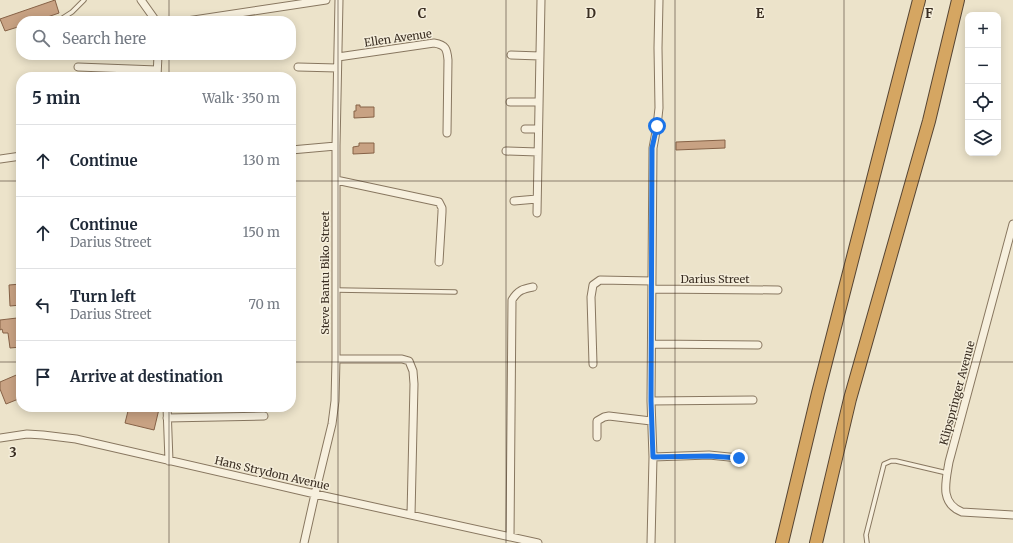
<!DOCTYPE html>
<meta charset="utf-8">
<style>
body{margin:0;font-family:Merriweather,serif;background:#f6f6f7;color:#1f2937}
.controls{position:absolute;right:12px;top:12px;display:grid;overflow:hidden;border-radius:8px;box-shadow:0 2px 10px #0003}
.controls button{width:36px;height:36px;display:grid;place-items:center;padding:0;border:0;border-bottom:1px solid #e0e1e3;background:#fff;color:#1f2937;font:20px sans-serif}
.stop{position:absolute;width:12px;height:12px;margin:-9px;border:3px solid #1a73e8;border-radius:50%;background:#fff}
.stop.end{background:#1a73e8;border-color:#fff;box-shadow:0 1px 4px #0008}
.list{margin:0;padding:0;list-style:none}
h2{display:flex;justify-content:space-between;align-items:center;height:52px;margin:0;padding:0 16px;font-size:17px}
h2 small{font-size:13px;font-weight:400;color:#747a83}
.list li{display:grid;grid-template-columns:26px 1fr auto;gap:12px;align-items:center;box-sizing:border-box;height:72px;padding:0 16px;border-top:1px solid #e0e1e3}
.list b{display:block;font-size:15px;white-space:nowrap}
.list p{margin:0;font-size:13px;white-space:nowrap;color:#747a83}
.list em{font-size:13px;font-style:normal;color:#747a83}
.icon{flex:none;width:22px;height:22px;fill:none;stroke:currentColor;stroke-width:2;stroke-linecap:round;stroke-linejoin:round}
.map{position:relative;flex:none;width:1013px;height:543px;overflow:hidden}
.search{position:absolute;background:#fff;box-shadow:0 2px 10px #0003;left:16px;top:16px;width:280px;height:44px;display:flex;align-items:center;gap:10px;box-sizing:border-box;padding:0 14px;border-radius:16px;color:#747a83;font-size:15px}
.panel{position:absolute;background:#fff;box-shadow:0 2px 10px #0003;left:16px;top:72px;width:280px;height:340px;border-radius:16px}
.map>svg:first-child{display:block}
</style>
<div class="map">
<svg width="1013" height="543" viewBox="0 0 1013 543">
<rect width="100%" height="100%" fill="#ece3ca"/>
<!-- building -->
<path fill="#c8a283" stroke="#866247" d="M55 0 59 13 36 21H21V26L5 31 0 19Z
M356 105H360V107H374V117L354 118V111H356Z
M725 140V148L676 150V142Z
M359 143H374V153L353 154V147L359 146Z
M21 284V305L10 306 9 285Z
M17 318H21V330H18L19 332H17L18 338 21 337V347L10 348 8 333H3L2 329 0 330V320Z
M21 373V398L6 404 0 389V382Z
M129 407H148L159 409 154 430 125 423Z"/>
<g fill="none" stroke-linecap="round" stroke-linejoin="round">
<defs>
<path id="service" d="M58 21 72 12 84 0
M337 290 455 292
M867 543 866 535 884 464 891 461H896L947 473"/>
<path id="minor" d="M141 0 156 21
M187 21 326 0
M511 55 540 56
M338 57 434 43C446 45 447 49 448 60L447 133
M78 67 157 70
M298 67 337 68
M157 77 158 55
M510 102H539
M525 129H538
M291 150 336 146
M506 151 538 152
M0 159 21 156
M336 180 439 202 442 208V212L439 262
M514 201 537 199
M537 213 541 0
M1013 224 949 462C946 481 939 503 962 512L1013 515
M652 289 778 290
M652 344 758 345
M336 359H402L409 361 413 371 414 384 411 515
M593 364 591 297 593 285 600 280 652 281
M651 401 753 400
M167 407 169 461
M167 418 264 416
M597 437V421L604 417 609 416 651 421
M0 438 27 434 43 435 76 439 315 494 538 543
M653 457 709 455 739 458
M510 537 512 300C518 290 523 289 533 287
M304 543 315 494 332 424 335 401 336 359V146L339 0
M651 543 653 457 651 401 653 148 657 126 659 108 658 48 659 0"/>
<path id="motorway" d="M782 543 818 393 919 0
M816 543 850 399 929 121 958 0"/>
</defs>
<!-- service casing -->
<use href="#service" stroke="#887760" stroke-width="5.5"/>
<!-- minor casing -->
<use href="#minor" stroke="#887760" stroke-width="9"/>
<!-- motorway casing -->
<use href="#motorway" stroke="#574533" stroke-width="14"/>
<!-- service -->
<use href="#service" stroke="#f7f0de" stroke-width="3.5"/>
<!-- minor -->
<use href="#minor" stroke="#f7f0de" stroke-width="7"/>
<!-- motorway -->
<use href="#motorway" stroke="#d5a662" stroke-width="12"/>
</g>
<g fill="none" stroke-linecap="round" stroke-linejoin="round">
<!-- route -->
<path stroke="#1a73e8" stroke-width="5" d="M657 126 652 148 651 401 653 457 709 456 739 458"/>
</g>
<!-- grid -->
<path fill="none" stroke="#3a2e22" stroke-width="1" stroke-opacity="0.55" d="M169 0V21M338 0V543M506 0V543M675 0V543M844 0V543M169 55V77M0 181H21M291 181H1013M0 362H21M291 362H1013M169 407V543"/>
<g text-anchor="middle" stroke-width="3" stroke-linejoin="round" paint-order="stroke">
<!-- street labels -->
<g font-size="11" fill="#3a2e22" stroke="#f4edda">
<text transform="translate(398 38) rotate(-8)" y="4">Ellen Avenue</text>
<text transform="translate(325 273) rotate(-90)" y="4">Steve Bantu Biko Street</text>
<text x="715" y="283">Darius Street</text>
<text transform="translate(957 393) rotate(-75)" y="4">Klipspringer Avenue</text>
<text transform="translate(272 473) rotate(13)" y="4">Hans Strydom Avenue</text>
</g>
</g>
<g font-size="13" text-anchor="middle" font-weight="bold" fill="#3a2e22" stroke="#f4edda" stroke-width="3" stroke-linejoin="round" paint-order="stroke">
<text x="422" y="18">C</text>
<text x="591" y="18">D</text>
<text x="760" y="18">E</text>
<text x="929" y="18">F</text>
<text x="13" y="457">3</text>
</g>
</svg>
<div class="controls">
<button>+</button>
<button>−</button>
<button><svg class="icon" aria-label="locate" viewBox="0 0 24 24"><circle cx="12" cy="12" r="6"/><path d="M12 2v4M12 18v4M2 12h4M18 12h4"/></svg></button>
<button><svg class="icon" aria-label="layers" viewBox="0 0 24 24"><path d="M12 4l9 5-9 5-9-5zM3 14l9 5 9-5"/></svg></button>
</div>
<div class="stop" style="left:657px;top:126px"></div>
<div class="stop end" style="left:739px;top:458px"></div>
<div class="search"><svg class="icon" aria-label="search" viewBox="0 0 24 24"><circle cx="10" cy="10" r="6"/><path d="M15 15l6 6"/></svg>Search here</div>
<section class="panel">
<h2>5 min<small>Walk · 350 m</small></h2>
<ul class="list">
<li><svg class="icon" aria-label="ahead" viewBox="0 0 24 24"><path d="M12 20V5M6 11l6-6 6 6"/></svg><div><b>Continue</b></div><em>130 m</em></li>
<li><svg class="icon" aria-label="ahead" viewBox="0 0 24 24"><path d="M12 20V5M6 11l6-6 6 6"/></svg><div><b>Continue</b><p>Darius Street</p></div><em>150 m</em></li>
<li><svg class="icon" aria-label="left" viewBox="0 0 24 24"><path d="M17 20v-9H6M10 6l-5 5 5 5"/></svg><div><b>Turn left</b><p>Darius Street</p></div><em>70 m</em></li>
<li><svg class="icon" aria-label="arrive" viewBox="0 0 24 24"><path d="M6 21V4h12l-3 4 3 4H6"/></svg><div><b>Arrive at destination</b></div></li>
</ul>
</section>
</div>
